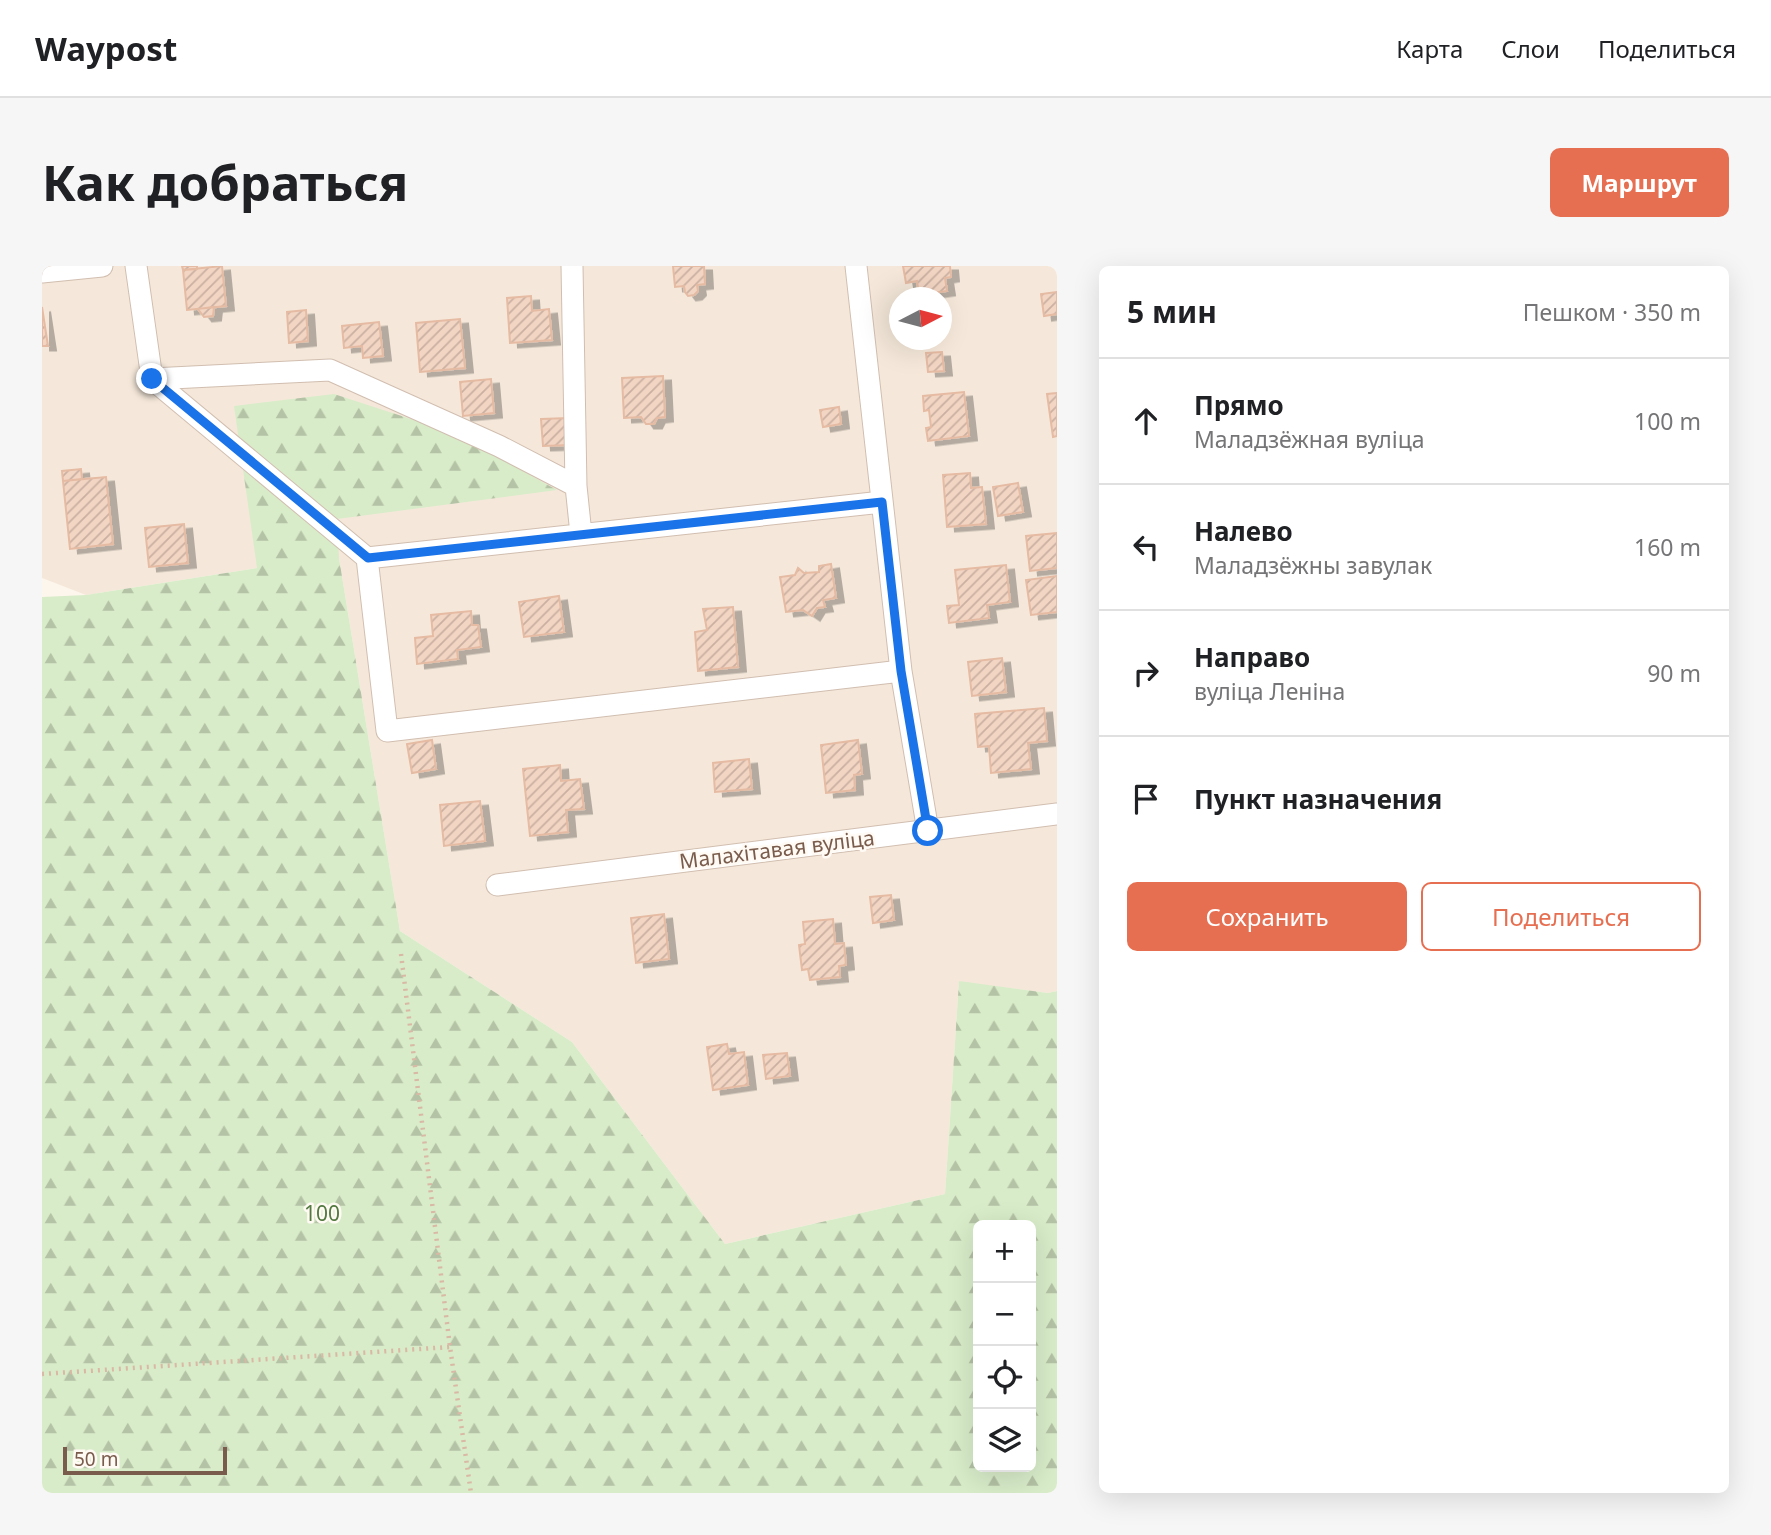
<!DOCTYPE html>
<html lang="ru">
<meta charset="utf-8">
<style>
body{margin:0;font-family:"Noto Sans",sans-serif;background:#f6f6f6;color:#202124}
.controls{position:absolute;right:21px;bottom:21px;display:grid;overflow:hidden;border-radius:10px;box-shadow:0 7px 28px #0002}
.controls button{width:63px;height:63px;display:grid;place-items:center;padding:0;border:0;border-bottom:2px solid #e0e0e0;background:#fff;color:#202124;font:35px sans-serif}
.compass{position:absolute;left:847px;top:21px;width:63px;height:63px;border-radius:50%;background:#fff;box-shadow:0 7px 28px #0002;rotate:84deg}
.scale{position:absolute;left:21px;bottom:18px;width:164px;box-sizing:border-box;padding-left:7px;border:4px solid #7a5c4d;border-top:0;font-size:19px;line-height:24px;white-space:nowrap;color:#7a5c4d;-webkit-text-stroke:5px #fffaf3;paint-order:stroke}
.stop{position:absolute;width:21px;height:21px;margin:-16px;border:5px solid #1a73e8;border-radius:50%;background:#fff}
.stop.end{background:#1a73e8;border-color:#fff;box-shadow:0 2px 7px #0008}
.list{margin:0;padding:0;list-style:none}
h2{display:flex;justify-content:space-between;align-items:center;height:91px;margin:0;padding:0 28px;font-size:30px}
h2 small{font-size:23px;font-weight:400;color:#757577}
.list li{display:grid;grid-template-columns:46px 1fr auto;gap:21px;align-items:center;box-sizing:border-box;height:126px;padding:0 28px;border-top:2px solid #e0e0e0}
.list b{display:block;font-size:26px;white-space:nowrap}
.list p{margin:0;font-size:23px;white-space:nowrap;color:#757577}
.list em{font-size:23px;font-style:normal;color:#757577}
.actions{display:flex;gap:14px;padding:21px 28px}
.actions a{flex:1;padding:16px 0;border:2px solid #e76f51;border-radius:10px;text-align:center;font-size:24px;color:#e76f51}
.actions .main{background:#e76f51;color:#fff}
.icon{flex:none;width:38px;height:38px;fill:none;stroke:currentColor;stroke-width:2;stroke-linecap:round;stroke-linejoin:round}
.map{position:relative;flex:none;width:1015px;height:1227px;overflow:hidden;border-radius:10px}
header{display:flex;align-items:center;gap:42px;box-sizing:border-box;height:98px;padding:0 35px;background:#fff;border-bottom:2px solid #e0e0e0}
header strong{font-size:33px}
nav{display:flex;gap:38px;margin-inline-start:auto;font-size:24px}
.intro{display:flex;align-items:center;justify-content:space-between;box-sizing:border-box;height:168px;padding:0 42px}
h1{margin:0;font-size:49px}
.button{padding:18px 32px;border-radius:10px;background:#e76f51;color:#fff;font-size:24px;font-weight:700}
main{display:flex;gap:42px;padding:0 42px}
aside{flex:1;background:#fff;border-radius:10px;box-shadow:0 7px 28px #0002}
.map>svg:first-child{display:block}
</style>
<header>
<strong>Waypost</strong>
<nav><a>Карта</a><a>Слои</a><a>Поделиться</a></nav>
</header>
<div class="intro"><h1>Как добраться</h1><a class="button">Маршрут</a></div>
<main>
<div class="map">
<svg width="1015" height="1227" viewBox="0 0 1015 1227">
<defs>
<pattern id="forest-firs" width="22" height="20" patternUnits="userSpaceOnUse" patternTransform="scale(1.75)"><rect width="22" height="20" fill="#d8ecc9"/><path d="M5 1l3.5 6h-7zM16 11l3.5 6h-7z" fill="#b4c2a5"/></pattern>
<pattern id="building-hatch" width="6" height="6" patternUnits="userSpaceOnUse" patternTransform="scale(1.75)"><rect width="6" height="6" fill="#f3d5c3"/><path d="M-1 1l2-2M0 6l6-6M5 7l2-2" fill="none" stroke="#cab0a1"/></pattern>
<filter id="shadow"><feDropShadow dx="8" dy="4.5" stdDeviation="0" flood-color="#0004"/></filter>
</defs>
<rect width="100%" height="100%" fill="#fdf6ec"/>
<!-- residential -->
<path fill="#f5e8da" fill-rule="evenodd" d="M0 0H1015V725L1006 727 917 716 903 928 683 978 530 776 358 665 297 292 215 302 44 329 0 312ZM858 32H900V74H858Z"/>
<!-- forest -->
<path fill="url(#forest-firs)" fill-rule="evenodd" d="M292 128 412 167 515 224 295 253 297 292 358 665 530 776 683 978 903 928 917 715 1006 727 1015 725V1227H0V331L44 329 215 302 192 140ZM936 959H989V1201H936Z"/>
<!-- building -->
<path fill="url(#building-hatch)" stroke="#e6bba3" stroke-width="2" filter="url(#shadow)" d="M140 0H155V3L141 4Z
M180 0 184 40 145 44 141 4Z
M631 0H662L663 18 655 19 656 25 652 29 646 30 643 26 642 20 633 21Z
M861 0H908L909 11 903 12 905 25 877 29 875 15 864 17Z
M1015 26V48L1002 50 999 28Z
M489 30 490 45 507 43 510 74 468 77 465 32Z
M0 41 6 80H0Z
M172 41 171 50 162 51 156 43Z
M264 44 266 75 247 77 245 46Z
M418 53 423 102 378 106 374 57Z
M337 56 341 90 321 92 320 80 302 82 300 60Z
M900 86 902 105 886 106 884 87Z
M621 110 623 151 615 152 612 158H604L599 151 582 152 580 112Z
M449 113 452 147 421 150 418 116Z
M922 126 927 170 886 175 884 162 889 161 887 144 882 145 881 130Z
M1015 127V170L1011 171 1005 128Z
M797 141 799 158 781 161 778 144Z
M527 152 528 179 501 180 499 153Z
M39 203 40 213 21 215 20 205Z
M928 207 929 222 940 221 944 258 905 261 901 209Z
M64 211 71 278 28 283 21 215Z
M976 217 981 246 956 250 951 221Z
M142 258 146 297 107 301 103 262Z
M1015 267V302L988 305 984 270Z
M789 298 794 332 781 334 783 341 775 342 770 350 761 344 744 346 738 311 753 309 756 302 762 307 777 306V300Z
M964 299 968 336 945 339 947 352 907 357 905 340 917 339 913 304Z
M1015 310V346L989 349 984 314Z
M517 330 522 366 482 371 477 336Z
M691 341 696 401 656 405 653 366 665 364 661 343Z
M429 345 430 359H436L439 381 415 384 416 393 375 398 373 372 391 370 389 349Z
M960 392 964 426 930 430 926 396Z
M1002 442 1005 475 986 477 989 503 949 507 947 480 936 481 933 448Z
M390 474 394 503 370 507 365 478Z
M816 474 820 508 812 509 813 524 784 527 779 479Z
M707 493 710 523 673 526 671 497Z
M518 499 519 515 538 513 542 543 524 544 526 566 488 570 481 503Z
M438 535 443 575 402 580 398 539Z
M849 629 852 654 831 657 828 631Z
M622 648 627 693 594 697 589 652Z
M791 653 793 678 802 677 804 699 797 700 798 711 768 714 766 703 760 704 757 679 763 678 761 656Z
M685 778 687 788 702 786 706 819 671 824 665 781Z
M745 787 748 810 724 813 721 789Z"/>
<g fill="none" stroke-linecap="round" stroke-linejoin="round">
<defs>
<path id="minor" d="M94 0 110 113 325 292
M530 0 534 220 539 268
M814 0 859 405 886 565
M0 6 60 0
M110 113 288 104 457 180 534 220
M840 236 325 292 345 465 859 405
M455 619 1015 548"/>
</defs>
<!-- minor casing -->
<use href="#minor" stroke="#d1beb0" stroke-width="23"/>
<!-- path -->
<path stroke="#d9b8a5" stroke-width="4.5" stroke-dasharray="2 5" stroke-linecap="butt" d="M359 688 408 1081 429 1227
M0 1108 408 1081"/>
<!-- minor -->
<use href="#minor" stroke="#fff" stroke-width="21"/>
</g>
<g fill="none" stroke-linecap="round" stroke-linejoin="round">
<!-- route -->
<path stroke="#1a73e8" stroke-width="9" d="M110 113 326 292 840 236 859 405 886 565"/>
</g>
<g text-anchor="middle" stroke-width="5" stroke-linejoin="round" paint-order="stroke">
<!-- street labels -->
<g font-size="21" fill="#7a5c4d" stroke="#fffaf3">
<text transform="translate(735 584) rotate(-7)" y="7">Малахітавая вуліца</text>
</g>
<!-- park labels -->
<g font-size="21" fill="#537a41" stroke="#fffaf3">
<text x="280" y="955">100</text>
</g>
</g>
</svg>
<div class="controls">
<button>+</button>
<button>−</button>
<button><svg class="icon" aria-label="locate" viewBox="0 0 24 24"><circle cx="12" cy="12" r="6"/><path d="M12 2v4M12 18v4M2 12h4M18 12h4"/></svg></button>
<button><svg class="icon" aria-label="layers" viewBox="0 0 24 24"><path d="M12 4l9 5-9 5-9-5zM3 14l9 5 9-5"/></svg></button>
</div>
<svg class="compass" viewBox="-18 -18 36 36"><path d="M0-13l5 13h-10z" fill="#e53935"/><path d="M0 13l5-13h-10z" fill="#757577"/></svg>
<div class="scale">50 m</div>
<div class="stop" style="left:886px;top:565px"></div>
<div class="stop end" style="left:110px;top:113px"></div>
</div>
<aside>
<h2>5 мин<small>Пешком · 350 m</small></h2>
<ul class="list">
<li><svg class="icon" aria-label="ahead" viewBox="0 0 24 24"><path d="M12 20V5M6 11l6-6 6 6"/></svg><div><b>Прямо</b><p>Маладзёжная вуліца</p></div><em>100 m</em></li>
<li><svg class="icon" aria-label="left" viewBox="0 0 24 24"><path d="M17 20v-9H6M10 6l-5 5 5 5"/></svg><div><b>Налево</b><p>Маладзёжны завулак</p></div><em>160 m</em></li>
<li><svg class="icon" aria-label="right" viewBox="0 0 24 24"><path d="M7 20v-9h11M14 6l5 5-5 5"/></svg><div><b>Направо</b><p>вуліца Леніна</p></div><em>90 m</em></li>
<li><svg class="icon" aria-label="arrive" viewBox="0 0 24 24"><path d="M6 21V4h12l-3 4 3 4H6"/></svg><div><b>Пункт назначения</b></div></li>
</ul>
<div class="actions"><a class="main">Сохранить</a><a>Поделиться</a></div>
</aside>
</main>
